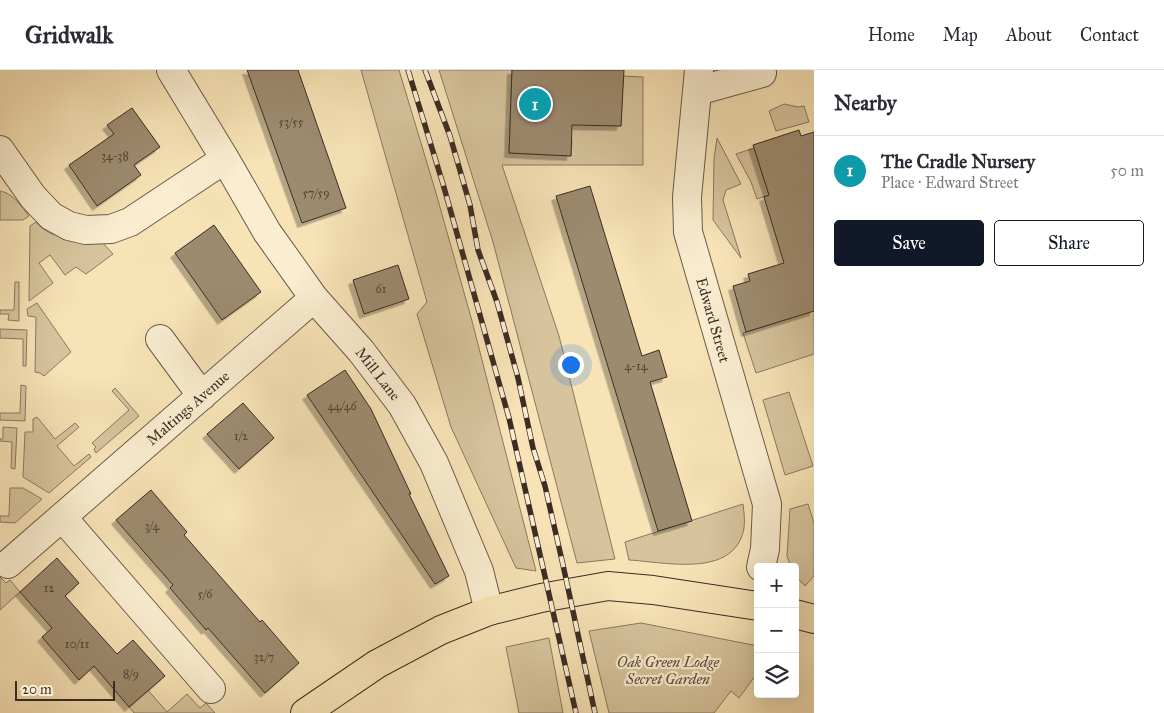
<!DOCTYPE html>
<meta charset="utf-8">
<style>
body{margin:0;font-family:"IM FELL Great Primer",serif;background:#f7f7f7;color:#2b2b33}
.controls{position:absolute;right:15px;bottom:15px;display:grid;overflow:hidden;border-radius:5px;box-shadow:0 5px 20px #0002}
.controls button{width:45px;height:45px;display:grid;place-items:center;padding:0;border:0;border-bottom:1px solid #e1e1e2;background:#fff;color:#2b2b33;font:25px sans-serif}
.scale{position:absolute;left:15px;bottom:12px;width:100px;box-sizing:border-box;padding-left:5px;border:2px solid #3c2c24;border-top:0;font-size:14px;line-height:18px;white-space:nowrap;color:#3c2c24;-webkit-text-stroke:4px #faedd0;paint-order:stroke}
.you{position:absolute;left:570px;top:294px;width:18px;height:18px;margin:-12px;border:4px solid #fff;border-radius:50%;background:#1a73e8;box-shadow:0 0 0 8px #1a73e833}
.badge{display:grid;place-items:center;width:32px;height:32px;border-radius:50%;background:#111827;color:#fff;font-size:16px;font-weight:700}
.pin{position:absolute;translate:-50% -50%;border:2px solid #fff;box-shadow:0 1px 5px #0006}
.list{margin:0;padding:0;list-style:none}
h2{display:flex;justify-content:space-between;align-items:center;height:65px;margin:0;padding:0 20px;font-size:21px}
h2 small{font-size:16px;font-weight:400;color:#7c7c81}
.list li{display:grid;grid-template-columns:32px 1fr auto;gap:15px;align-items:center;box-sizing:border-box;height:70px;padding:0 20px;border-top:1px solid #e1e1e2}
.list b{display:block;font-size:19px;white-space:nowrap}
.list p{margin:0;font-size:16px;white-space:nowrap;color:#7c7c81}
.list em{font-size:16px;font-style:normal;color:#7c7c81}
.actions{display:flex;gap:10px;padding:15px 20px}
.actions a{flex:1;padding:11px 0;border:1px solid #111827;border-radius:5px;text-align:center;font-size:18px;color:#111827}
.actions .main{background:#111827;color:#fff}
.icon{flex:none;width:28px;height:28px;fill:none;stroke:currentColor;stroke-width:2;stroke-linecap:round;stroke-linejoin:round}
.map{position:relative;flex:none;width:814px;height:643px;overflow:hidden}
header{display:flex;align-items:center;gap:30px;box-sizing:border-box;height:70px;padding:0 25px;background:#fff;border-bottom:1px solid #e1e1e2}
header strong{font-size:24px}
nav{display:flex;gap:28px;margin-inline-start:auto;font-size:18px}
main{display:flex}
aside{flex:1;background:#fff}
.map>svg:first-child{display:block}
</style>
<header>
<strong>Gridwalk</strong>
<nav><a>Home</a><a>Map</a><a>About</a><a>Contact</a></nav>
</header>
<main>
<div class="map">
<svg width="814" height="643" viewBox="0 0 814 643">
<defs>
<filter id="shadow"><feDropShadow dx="-4.5" dy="4.5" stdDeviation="0" flood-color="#0004"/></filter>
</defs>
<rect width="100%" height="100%" fill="#f7e3b6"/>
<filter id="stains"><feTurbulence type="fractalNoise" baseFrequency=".004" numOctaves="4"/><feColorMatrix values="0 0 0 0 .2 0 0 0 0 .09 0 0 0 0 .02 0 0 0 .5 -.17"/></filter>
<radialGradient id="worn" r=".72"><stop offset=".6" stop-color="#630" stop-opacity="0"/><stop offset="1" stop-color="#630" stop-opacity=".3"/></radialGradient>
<!-- green -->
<path fill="#d7c49d" stroke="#8a7860" d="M361 0H399L436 123 472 251 536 501 516 498 451 357 417 244 427 232Z
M439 0H512L509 83 571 86 572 70H559L561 16 587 55 621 56 623 6 643 7V95H502L559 266 615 489 577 493 493 172Z
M784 34 798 37 804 36 809 52 776 61 769 41Z
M717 68 741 114 726 120 723 130 741 188 713 150 714 89Z
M754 78 769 125 757 129 751 112 736 84Z
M0 121C13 123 21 136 29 146L23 150H0Z
M36 152C51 171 79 169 100 170L113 184 86 204 76 197 65 205 50 185 39 193 53 213 29 231 30 156Z
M15 212H19V251L8 250 9 244H0V240H14Z
M37 233 71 282 44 306 40 303 35 302 36 247 28 246 27 239Z
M814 241V284L756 303 743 263Z
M0 259 27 260 26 296H23V269L0 268Z
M21 315 26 316 25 351 0 350V343H20Z
M115 318 139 346 96 383 94 379 96 377 92 373 129 340 112 321Z
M789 322 813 396 785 405 763 330Z
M37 347 55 369 75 353 79 357 57 376 74 396 89 384 91 387 49 423 23 407 25 362H33V349Z
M3 357 17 358 15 399 11 398 12 372 0 371V369H3Z
M10 418H23L42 429 15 453 0 452V446H9Z
M743 434C744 442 745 450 744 458 735 509 665 492 629 490L625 472Z
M808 434 814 453V506L805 516 795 506V497H791L787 486 790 439Z
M0 507 6 513 10 510 20 522 0 540Z
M641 553 758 576V602L739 628 731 621 714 643H609L589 561Z
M549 568 563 643H519L506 577Z
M148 620 167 642 187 624 200 638 206 633 215 643H134L129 637Z"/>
<!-- building -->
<path fill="#9d8b70" stroke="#3c2c24" filter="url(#shadow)" d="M247 0H298L346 138 302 153Z
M512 0H624L621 56 572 55 571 86 509 83Z
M132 38 160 77 134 95 141 105 97 136 69 95 114 64 107 55Z
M799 60 801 66 814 62V241L746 262 733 216 750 211 748 204 784 193 764 127 769 125 753 75Z
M590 116 642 286 659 280 667 307 650 312 692 451 658 461 556 126Z
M214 155 261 222 222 250 175 183Z
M398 195 409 229 364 244 353 210Z
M345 300 371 339 411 424H409L449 506 435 514 307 325Z
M243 333 274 368 239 399 207 364Z
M151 420 187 462 184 465 260 552 262 550 299 593 265 623 208 558 206 560 170 518 173 515 116 450Z
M57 488 79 513 65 526 117 584 133 570 165 606 129 637 94 596 79 610 42 567 52 558 20 522Z"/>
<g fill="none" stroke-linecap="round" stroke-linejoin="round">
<defs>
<path id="minor" d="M171 0 225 89 267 162 314 228 361 281 402 335 434 393 479 501 489 541
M699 0 687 127 688 162 767 434 765 479 761 497
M697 21 762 3
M0 80 33 127 51 146 69 156 86 160 111 159 130 152 225 89
M160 269 202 326
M62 447 211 619
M8 494 314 228"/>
<path id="major" d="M795 544 814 549
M305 643 377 594 441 560 489 541 541 528 608 516 653 520 758 536"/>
</defs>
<!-- minor casing -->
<use href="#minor" stroke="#6b5a48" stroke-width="30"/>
<!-- major casing -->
<use href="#major" stroke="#3c2c24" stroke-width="30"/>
<!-- minor -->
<use href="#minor" stroke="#faedd0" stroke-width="28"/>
<!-- major -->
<use href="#major" stroke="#f7e3b6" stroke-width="28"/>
<defs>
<path id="rail" d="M408 0 443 114 509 348 576 643
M425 0 450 66 470 135 478 180 497 232 518 308 533 378 545 416 563 495 595 643"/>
</defs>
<!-- rail casing -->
<use href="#rail" stroke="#3c2c24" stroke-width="5.5"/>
<!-- rail -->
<use href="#rail" stroke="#faedd0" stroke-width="4" stroke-dasharray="11" stroke-linecap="butt"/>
</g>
<g text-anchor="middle" stroke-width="4.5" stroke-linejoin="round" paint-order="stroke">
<!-- number labels -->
<g font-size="12" fill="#544437">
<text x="291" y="56">53/55</text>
<text x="115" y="90">34-38</text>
<text x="316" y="127">57/59</text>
<text x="381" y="223">61</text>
<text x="636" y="300">4-14</text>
<text x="342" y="340">44/46</text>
<text x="241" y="370">1/2</text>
<text x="152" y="460">3/4</text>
<text x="49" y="522">12</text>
<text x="205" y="528">5/6</text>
<text x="77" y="578">10/11</text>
<text x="264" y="591">32/7</text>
<text x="131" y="608">8/9</text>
</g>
<!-- street labels -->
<g font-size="15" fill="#3c2c24" stroke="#faedd0">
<text transform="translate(713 250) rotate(74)" y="5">Edward Street</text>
<text transform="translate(378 304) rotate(52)" y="5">Mill Lane</text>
<text transform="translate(188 338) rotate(-41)" y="5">Maltings Avenue</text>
</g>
<!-- park labels -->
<g font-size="15" font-style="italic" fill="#5b4a3c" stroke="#faedd0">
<text x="668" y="597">Oak Green Lodge<tspan x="668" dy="17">Secret Garden</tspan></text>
</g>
</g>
<rect width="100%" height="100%" filter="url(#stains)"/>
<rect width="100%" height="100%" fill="url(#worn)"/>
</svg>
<div class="controls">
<button>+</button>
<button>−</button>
<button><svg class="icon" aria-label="layers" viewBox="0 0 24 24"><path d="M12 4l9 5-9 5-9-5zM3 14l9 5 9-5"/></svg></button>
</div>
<div class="scale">20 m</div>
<div class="you"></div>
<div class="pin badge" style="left:535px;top:34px;background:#0f9aa8">1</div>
</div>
<aside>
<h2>Nearby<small></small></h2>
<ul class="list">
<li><span class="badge" style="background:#0f9aa8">1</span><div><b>The Cradle Nursery</b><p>Place · Edward Street</p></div><em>50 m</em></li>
</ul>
<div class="actions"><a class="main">Save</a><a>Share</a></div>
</aside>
</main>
